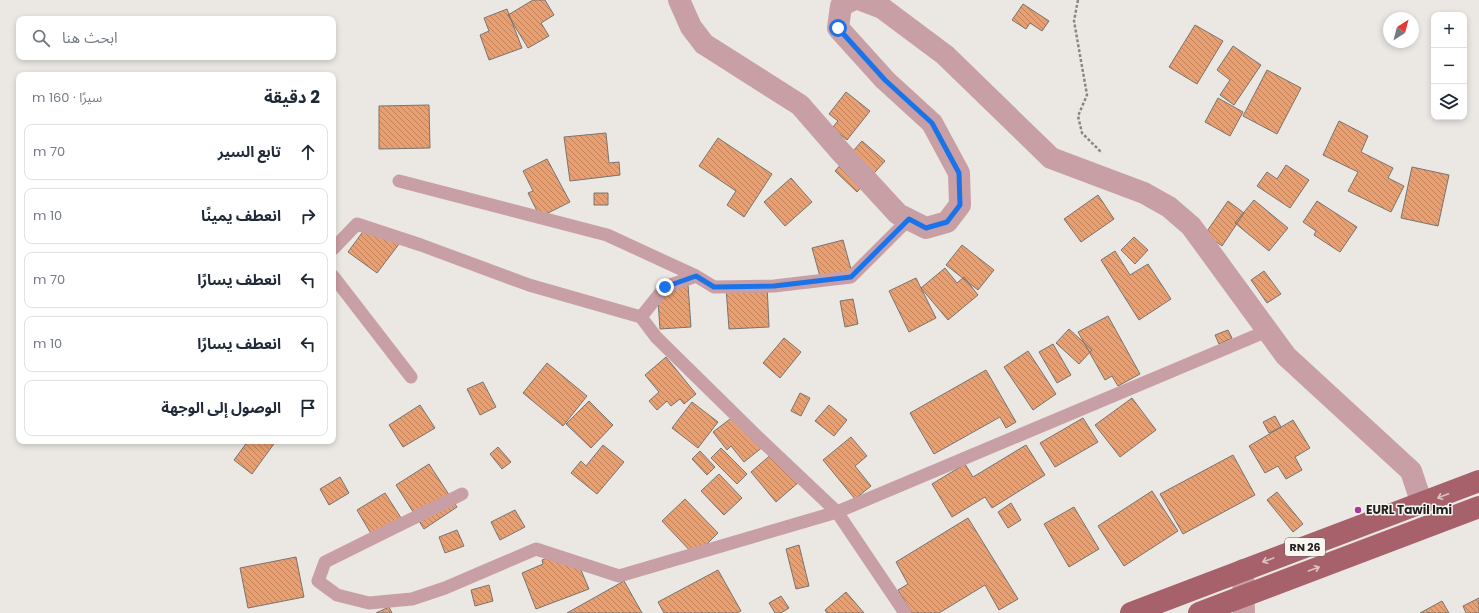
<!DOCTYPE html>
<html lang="ar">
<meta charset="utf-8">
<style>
body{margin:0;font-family:Poppins,"Noto Sans Arabic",sans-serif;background:#f6f6f7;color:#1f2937;direction:rtl}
.controls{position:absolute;right:12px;top:12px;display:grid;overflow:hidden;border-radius:8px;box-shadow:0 2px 6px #0003}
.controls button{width:36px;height:36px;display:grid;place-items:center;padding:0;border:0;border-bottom:1px solid #e0e1e3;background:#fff;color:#1f2937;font:20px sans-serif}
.compass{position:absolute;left:1383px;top:12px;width:36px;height:36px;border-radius:50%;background:#fff;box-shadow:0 2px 6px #0003;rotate:36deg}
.stop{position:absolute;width:12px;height:12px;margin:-9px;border:3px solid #1a73e8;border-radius:50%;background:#fff}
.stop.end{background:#1a73e8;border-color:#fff;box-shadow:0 1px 4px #0008}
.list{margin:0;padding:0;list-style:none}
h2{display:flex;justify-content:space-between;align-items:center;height:52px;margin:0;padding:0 16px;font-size:17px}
h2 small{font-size:13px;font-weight:400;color:#747a83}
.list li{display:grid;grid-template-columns:26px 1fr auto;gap:12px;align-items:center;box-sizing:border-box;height:56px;margin:0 8px 8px;padding:0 8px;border:1px solid #e0e1e3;border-radius:8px}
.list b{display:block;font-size:15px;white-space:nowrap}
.list em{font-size:13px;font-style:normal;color:#747a83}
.icon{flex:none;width:22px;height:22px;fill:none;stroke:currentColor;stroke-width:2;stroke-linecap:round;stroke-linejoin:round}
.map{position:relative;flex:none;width:1479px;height:613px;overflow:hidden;direction:ltr}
.search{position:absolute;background:#fff;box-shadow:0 2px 6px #0003;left:16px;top:16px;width:320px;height:44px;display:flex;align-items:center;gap:10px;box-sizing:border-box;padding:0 14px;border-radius:8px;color:#747a83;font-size:15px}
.panel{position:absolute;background:#fff;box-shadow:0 2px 6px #0003;left:16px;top:72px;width:320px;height:372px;border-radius:8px;direction:rtl}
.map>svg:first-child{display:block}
</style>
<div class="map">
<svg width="1479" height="613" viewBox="0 0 1479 613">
<defs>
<pattern id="building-back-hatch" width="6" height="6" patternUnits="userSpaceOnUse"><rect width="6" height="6" fill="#e99f70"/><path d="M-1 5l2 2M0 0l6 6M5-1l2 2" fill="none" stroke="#bd815c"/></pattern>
</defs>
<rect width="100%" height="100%" fill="#ebe8e4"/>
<!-- building -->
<path fill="url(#building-back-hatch)" stroke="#787471" d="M533 0H545L554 15 541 23 549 36 528 48 508 15Z
M1023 4 1049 21 1042 31 1030 23 1026 29 1012 20Z
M507 9 522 48 489 60 480 35 489 31 484 18Z
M1195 25 1223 41 1197 84 1169 67Z
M1233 46 1261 65 1234 105 1220 95 1230 80 1217 70Z
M1267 70 1301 88 1277 134 1243 116Z
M846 92 870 111 847 140 832 128 838 121 829 114Z
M1218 98 1243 112 1230 136 1205 122Z
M429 105 430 148 379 149V106Z
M1339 121 1368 136 1361 152 1393 168 1388 178 1404 186 1391 212 1348 191 1358 172 1323 155Z
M606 133 609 163 619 162 620 175 570 181 564 137Z
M718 138 772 174 744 217 727 205 736 191 699 166Z
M862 141 885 161 857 192 835 171Z
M547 159 570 202 540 217 528 193 533 191 523 171Z
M1286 165 1309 180 1290 208 1257 186 1267 172 1277 179Z
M1412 167 1449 175 1438 226 1401 218Z
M791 178 812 202 785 226 764 202Z
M594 193H608V205H594Z
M1098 195 1114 219 1081 242 1064 219Z
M1254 200 1288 228 1269 251 1235 223Z
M1228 201 1244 213 1222 246 1205 234Z
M1317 201 1357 227 1340 252 1314 235 1316 231 1303 222Z
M370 222 399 244 377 273 348 252Z
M1134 237 1148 250 1135 264 1121 250Z
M843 240 852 273 821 280 812 248Z
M962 245 994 270 978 290 946 265Z
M1115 251 1130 275 1148 264 1171 299 1139 320 1101 260Z
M945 268 957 283 964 277 978 295 948 320 921 288Z
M1264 271 1281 294 1267 303 1251 280Z
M916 278 936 318 909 332 889 291Z
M688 285 691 327 660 329 657 287Z
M767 285 769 327 729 329 726 287Z
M853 299 858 324 845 327 840 301Z
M1108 316 1140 374 1118 386 1112 376 1105 380 1078 332Z
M1069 329 1092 350 1079 364 1056 343Z
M1228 330 1232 338 1219 344 1215 335Z
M784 338 801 352 780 378 763 363Z
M1053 344 1071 375 1057 383 1039 352Z
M1028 351 1056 394 1033 410 1004 367Z
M666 357 696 394 684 404 680 399 671 406 667 401 657 410 649 401 659 392 645 375Z
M547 363 587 396 563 426 523 393Z
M986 370 1016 422 1006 428 1000 417 934 454 910 413Z
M483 382 496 407 480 415 467 389Z
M800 393 810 398 801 416 791 411Z
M1132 398 1156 430 1120 457 1095 425Z
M589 401 613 425 591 448 566 424Z
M692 402 718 422 698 448 672 428Z
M420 405 435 428 403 447 389 425Z
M829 405 847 420 834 436 815 421Z
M734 416 764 446 744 462 731 446 727 450 713 432Z
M1275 416 1281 427 1269 433 1263 422Z
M1083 418 1098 442 1055 467 1040 443Z
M1293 420 1310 448 1295 457 1302 470 1286 479 1278 466 1265 473 1249 446Z
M851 437 867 456 855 466 871 486 855 499 823 460Z
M248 441H276L252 474 234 460Z
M603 445 624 462 597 494 571 473 581 461 586 466Z
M1026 445 1045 475 992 508 985 497 952 517 932 484 965 464 973 477Z
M498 447 511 462 502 469 490 454Z
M721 448 747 474 737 484 711 458Z
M700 451 715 467 707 475 692 459Z
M774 452 800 481 776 502 751 472Z
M1233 455 1255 495 1183 534 1160 494Z
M429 464 457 507 424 529 396 485Z
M719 474 742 498 724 515 701 491Z
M340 477 349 493 329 505 320 489Z
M1152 491 1178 531 1124 566 1098 526Z
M1277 492 1303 524 1293 532 1267 500Z
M385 493 405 524 376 542 357 510Z
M685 499 718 533 695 556 662 521Z
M1011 503 1021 520 1008 528 998 512Z
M1074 507 1099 549 1069 567 1044 524Z
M515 510 525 527 500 540 491 522Z
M968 518 1018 599 999 610 985 585 939 613H912L898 590 908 584 896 562Z
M457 530 464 546 445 553 439 537Z
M799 545 809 586 796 589 786 549Z
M564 552 578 563 589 589 536 609 522 573 543 564 542 560Z
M296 557 304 597 248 608 240 568Z
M718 570 741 611 737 613H664L658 602Z
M624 581 642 613H567Z
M489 585 493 601 475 606 471 590Z
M846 592 864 613H827L825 610Z
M781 596 789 608 781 613H775L769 603Z
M1479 598V613H1466L1463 606Z
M1442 601 1449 613H1420Z
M389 607 392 613H376Z"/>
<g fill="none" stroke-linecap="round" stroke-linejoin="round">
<!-- path -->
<path stroke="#898684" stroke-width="2.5" stroke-dasharray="3 2" stroke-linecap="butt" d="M1078 0 1074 21 1087 95 1078 116 1082 133 1102 153"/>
<!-- service -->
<path stroke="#c89fa4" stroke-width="13" d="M399 181 607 235 696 276 714 287 774 286 851 277 909 219
M333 249 357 224 421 245 529 285 641 317
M333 276 411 377
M696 276 665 287 641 317 656 337 764 443 837 512 905 613
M462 494 325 562 318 581 337 595 369 603 412 599 445 588 536 549 619 576 837 512 1267 331"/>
<!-- minor -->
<path stroke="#c89fa4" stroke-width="22" d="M679 0 691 27 704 44 800 105 840 151 898 214 926 228 947 222 960 205 959 173 932 123 885 80 838 28 841 6 852 0
M861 0 882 8 945 55 1051 158 1144 193 1169 207 1191 226 1286 356 1411 471 1422 504
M1243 570 1244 613"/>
<!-- primary -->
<path stroke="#a7616b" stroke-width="22" d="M1131 613 1479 481
M1199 613 1479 507"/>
</g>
<!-- one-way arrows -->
<defs><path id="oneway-shaft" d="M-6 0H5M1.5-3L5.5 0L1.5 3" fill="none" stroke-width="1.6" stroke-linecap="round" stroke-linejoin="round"/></defs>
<g stroke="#dcc1c2">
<use href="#oneway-shaft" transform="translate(1443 496) rotate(159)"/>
<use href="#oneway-shaft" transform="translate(1268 560) rotate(160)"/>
<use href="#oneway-shaft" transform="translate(1314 569) rotate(-20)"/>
</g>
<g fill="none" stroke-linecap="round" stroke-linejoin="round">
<!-- route -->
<path stroke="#1a73e8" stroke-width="5" d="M665 287 696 276 714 287 774 286 851 277 909 219 926 228 947 222 960 205 959 173 932 123 885 80 838 28"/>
</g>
<!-- markers -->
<circle fill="#a63a9a" stroke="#f8f5f1" stroke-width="1.5" cx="1358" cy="510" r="4"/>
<g text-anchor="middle" stroke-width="3" stroke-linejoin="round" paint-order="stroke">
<!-- shield labels -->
<rect fill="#f8f5f1" stroke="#64615f" stroke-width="1" x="1285" y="538" width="40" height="18" rx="3"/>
<g font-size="11" font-weight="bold" fill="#242221">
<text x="1305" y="551">RN 26</text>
</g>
<!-- poi labels -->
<g font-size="12" font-weight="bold" fill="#242221" stroke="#f8f5f1" text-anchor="start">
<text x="1366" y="514">EURL Tawil Imi</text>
</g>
</g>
</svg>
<div class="controls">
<button>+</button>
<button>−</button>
<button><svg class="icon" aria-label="layers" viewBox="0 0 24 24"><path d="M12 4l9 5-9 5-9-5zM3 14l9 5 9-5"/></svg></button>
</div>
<svg class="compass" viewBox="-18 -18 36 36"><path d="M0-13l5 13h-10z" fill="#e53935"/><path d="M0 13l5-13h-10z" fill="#747a83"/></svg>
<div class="stop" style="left:838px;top:28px"></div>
<div class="stop end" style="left:665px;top:287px"></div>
<div class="search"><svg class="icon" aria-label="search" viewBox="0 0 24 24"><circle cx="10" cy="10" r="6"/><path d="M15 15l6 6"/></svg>ابحث هنا</div>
<section class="panel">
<h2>2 دقيقة<small>سيرًا · 160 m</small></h2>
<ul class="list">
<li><svg class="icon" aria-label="ahead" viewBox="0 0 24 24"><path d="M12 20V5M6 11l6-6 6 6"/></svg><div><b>تابع السير</b></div><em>70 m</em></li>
<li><svg class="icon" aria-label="right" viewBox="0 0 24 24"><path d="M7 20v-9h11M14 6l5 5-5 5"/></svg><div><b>انعطف يمينًا</b></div><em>10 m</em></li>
<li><svg class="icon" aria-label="left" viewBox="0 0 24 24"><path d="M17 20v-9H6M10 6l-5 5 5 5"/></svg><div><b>انعطف يسارًا</b></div><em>70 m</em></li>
<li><svg class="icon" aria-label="left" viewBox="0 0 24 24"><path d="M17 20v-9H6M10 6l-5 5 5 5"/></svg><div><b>انعطف يسارًا</b></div><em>10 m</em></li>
<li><svg class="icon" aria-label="arrive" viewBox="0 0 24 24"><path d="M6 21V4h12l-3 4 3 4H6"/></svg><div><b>الوصول إلى الوجهة</b></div></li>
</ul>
</section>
</div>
